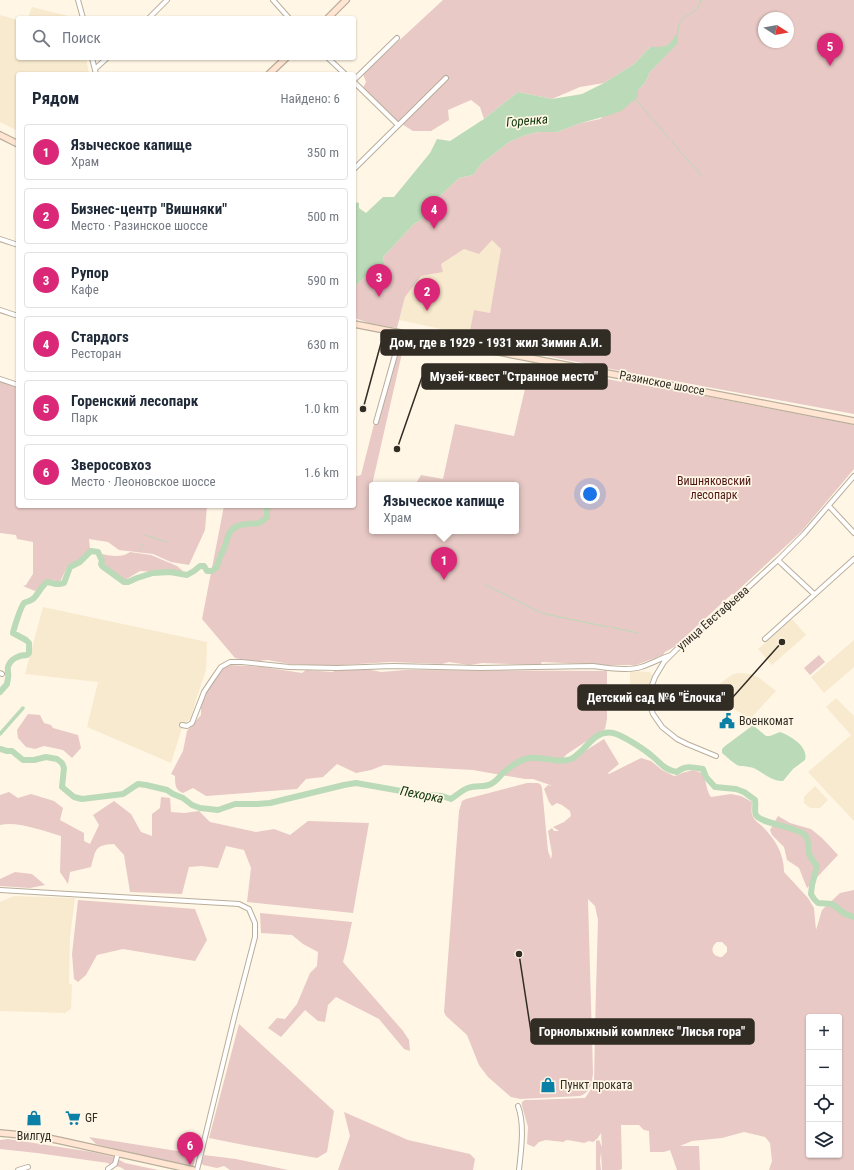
<!DOCTYPE html>
<html lang="ru">
<meta charset="utf-8">
<style>
body{margin:0;font-family:"Roboto Condensed",sans-serif;background:#f2f2f3;color:#1f2937}
.controls{position:absolute;right:12px;bottom:12px;display:grid;overflow:hidden;border-radius:4px;box-shadow:0 1px 3px #0004}
.controls button{width:36px;height:36px;display:grid;place-items:center;padding:0;border:0;border-bottom:1px solid #e0e1e3;background:#fff;color:#1f2937;font:20px sans-serif}
.compass{position:absolute;left:758px;top:12px;width:36px;height:36px;border-radius:50%;background:#fff;box-shadow:0 1px 3px #0004;rotate:101deg}
.you{position:absolute;left:590px;top:494px;width:14px;height:14px;margin:-10px;border:3px solid #fff;border-radius:50%;background:#1a73e8;box-shadow:0 0 0 6px #1a73e833}
.badge{display:grid;place-items:center;width:26px;height:26px;border-radius:50%;background:#db2777;color:#fff;font-size:13px;font-weight:700}
.pin{position:absolute;translate:-50% -33px;filter:drop-shadow(0 1px 2px #0008)}
.pin::after{content:'';position:absolute;top:21px;width:14px;height:12px;background:inherit;clip-path:polygon(0 0,100% 0,50% 100%)}
.popup{position:absolute;left:369px;top:482px;width:150px;height:52px;box-sizing:border-box;display:grid;place-content:center;border-radius:4px;background:#fff;filter:drop-shadow(0 1px 3px #0005);font-size:13px;white-space:nowrap;color:#747a83}
.popup b{font-size:15px;color:#1f2937}
.popup::after{content:'';position:absolute;left:50%;top:100%;margin-left:-8px;border:8px solid transparent;border-top-color:#fff}
.list{margin:0;padding:0;list-style:none}
h2{display:flex;justify-content:space-between;align-items:center;height:52px;margin:0;padding:0 16px;font-size:17px}
h2 small{font-size:13px;font-weight:400;color:#747a83}
.list li{display:grid;grid-template-columns:26px 1fr auto;gap:12px;align-items:center;box-sizing:border-box;height:56px;margin:0 8px 8px;padding:0 8px;border:1px solid #e0e1e3;border-radius:4px}
.list b{display:block;font-size:15px;white-space:nowrap}
.list p{margin:0;font-size:13px;white-space:nowrap;color:#747a83}
.list em{font-size:13px;font-style:normal;color:#747a83}
.icon{flex:none;width:22px;height:22px;fill:none;stroke:currentColor;stroke-width:2;stroke-linecap:round;stroke-linejoin:round}
.map{position:relative;flex:none;width:854px;height:1170px;overflow:hidden}
.search{position:absolute;background:#fff;box-shadow:0 1px 3px #0004;left:16px;top:16px;width:340px;height:44px;display:flex;align-items:center;gap:10px;box-sizing:border-box;padding:0 14px;border-radius:4px;color:#747a83;font-size:15px}
.panel{position:absolute;background:#fff;box-shadow:0 1px 3px #0004;left:16px;top:72px;width:340px;height:436px;border-radius:4px}
.map>svg:first-child{display:block}
</style>
<div class="map">
<svg width="854" height="1170" viewBox="0 0 854 1170">
<rect width="100%" height="100%" fill="#fff6e6"/>
<!-- built -->
<path fill="#f8eace" d="M32 7 76 18H28Z
M0 15 18 20V58H86L89 74H18V131L0 122Z
M492 239 501 249 490 313 474 310 469 335 399 320 405 297 421 276 443 272 440 264 464 249Z
M43 607 207 642 206 670 196 700 191 718 183 725 171 763 87 727 98 682 25 674Z
M792 619 806 635 772 665 758 649Z
M854 640V667L824 693 811 677Z
M630 671 650 672 652 676 650 682 648 711H633L627 707 629 684 630 683Z
M741 673 750 674 758 677 776 691 750 719 729 706 719 696 718 685 733 674Z
M836 698 854 716V821L808 772 851 735 826 707Z
M815 786 828 800 820 808H810L804 803V797Z
M14 896 75 898 70 937 69 983 72 985 71 1009 65 1013 0 1011V902Z"/>
<!-- green -->
<path fill="#e8c9c5" fill-rule="evenodd" d="M443 0H854V414L621 371 468 340 474 310 490 313 501 249 492 240 479 254 464 249 441 264 443 272 421 276 405 297 397 328 369 323 354 318V288L355 286 365 277 374 278 385 267 383 257 414 224 421 220 439 197 459 178 473 175 481 164 509 142 526 135 539 132H557L581 123 600 119 638 90 645 83 650 72 678 42V33L672 42 665 47H650L634 64 604 83 580 87 552 99 518 92 484 119 480 107 471 100 448 110 449 120 431 131H413L392 118 363 88 366 82 363 74ZM764 18H788V42H764Z
M396 338 405 340 372 485 370 498 372 499V531H516V485H415L421 475 443 479 455 424 514 436 531 363 622 382V380L854 425V469L801 532 734 594H732L674 647 665 652 663 655 636 665H607L542 662 540 665 483 663 469 665 449 662 442 664 390 662 342 665H313L290 664 267 660 253 662 235 658 202 619 224 506H354V477L361 475Z
M0 379 18 385V506H207L205 530 189 565 171 562 153 554 119 550 108 542 89 539 90 549 80 564 72 563 67 567 60 582 52 580 35 591 23 586 26 585 33 574V542L17 539 16 535 0 533Z
M130 552 151 555 177 566 183 571 179 574 140 571 125 580 104 566 102 554C112 556 121 558 130 552Z
M819 655 825 662 810 675 804 668Z
M230 665 263 667 302 673 306 670 332 672 337 670 367 669 381 672 406 670 607 671V719L605 729 567 754 558 763H566L604 739 619 764 608 773 609 774 641 758 651 761 662 770 674 776 678 775 682 773 693 770 702 773C707 781 706 791 711 797L731 794 741 796 752 802C752 806 751 811 752 814 753 819 758 823 762 826 775 839 784 853 784 872L808 898 814 908 816 930 822 910 840 893 854 890V1170H769L772 1161 770 1143 765 1137 744 1132 722 1138 692 1141 680 1146H699L700 1170H677L670 1150 664 1152H650L649 1131 644 1130 639 1125H621L622 1169 619 1170H602L601 1152 600 1161 601 1170H596V1141L599 1140 602 1147 601 1133 597 1139 593 1142 589 1141 584 1143 579 1142 567 1140 563 1142 546 1140 539 1142 534 1147 527 1144 528 1127 522 1106V1102L525 1100H529L585 1098 594 1085 595 1028 598 920 595 906 588 899 593 1073C592 1083 590 1093 580 1096L520 1099 511 1097 488 1077 479 1065 467 1035 446 1016 444 1012 459 811 462 801 466 799 527 783H538L541 785 542 788 548 851 551 859 552 854 548 831 552 828 554 831H559L553 827 564 822 571 816 570 811 562 805 557 803 552 806 549 802 544 789 548 785 553 786 533 779H525L473 770 384 765 371 770 356 773 337 764 323 777 306 779 297 789 206 796 193 788 183 793C175 790 175 784 175 776L171 774 183 751 187 731 201 715V704L205 692 222 668ZM717 942H722L727 947V952L722 957C712 957 709 948 717 942ZM809 1017H839V1155H809Z
M28 714 40 715 44 723 51 725 53 728 78 735 81 748 72 758 63 750 44 746 35 749 26 747 18 738 17 730Z
M9 792 18 798 31 794 54 801 63 808 60 820 84 833V841L90 844 99 825 93 815 114 801 131 814 141 832 152 836V814L160 808 161 797 170 798 171 812 184 813 199 811 210 822 256 832 274 829 290 835 308 821 369 823 353 913 247 902 251 868 244 850 226 846 218 868 201 866 189 867 182 894 130 892 124 855 114 844C94 845 96 850 91 867L70 872 68 884 60 872 61 836C43 831 18 821 0 825V795Z
M778 816 790 823 811 829 822 838 838 855 807 888 799 868 787 860 784 847 772 835 770 830Z
M15 872 32 874 45 885 30 888 0 886V879Z
M78 900 195 909 207 940 195 961 123 949 97 955 86 975 78 982 74 979 72 954Z
M260 913 352 922 347 946 343 962 403 1031 409 1040 410 1051 404 1049 379 1019 336 997 328 1005 325 1022 318 1021 305 1010 281 1037 268 1028 277 1018 285 1019 297 1004 310 973 317 966 318 952 303 944 292 935 261 933Z
M239 1024 334 1111 327 1152 317 1158 244 1145 209 1138Z
M344 1112 408 1140 470 1154 475 1159 473 1170H338L350 1136Z
M89 1137 196 1154 193 1168 96 1144Z
M8 1139 92 1152 114 1157 125 1163 158 1170H125L120 1167 113 1166 108 1163 37 1153 0 1149V1140Z
M204 1155 236 1159 288 1170H230L224 1166 217 1168 203 1165 201 1163Z"/>
<!-- water -->
<path fill="#bbdab7" d="M678 32V43L650 72 645 83 638 90V97L621 111 610 115 581 123 557 132H539L526 135 509 142 481 164 473 175 459 178 439 197 421 220 414 224 383 257 385 267 374 278 365 277 355 286 354 288V202L359 203V208L366 213 383 197H394L430 153 437 139 450 141 484 119 518 92 552 99 582 94 604 83 634 64 650 47C670 47 667 47 678 32Z
M752 726 755 727 766 736H770L780 732C791 736 809 747 805 760L793 769 783 781C769 782 760 768 749 767 745 766 741 767 737 765 732 762 727 757 722 753V749L725 746Z"/>
<g fill="none" stroke-linecap="round" stroke-linejoin="round">
<!-- stream -->
<path stroke="#bbdab7" stroke-width="1" d="M678 33C678 29 678 25 681 21 688 11 697 16 701 0
M636 100 670 139
M672 142 701 175
M145 535 167 542
M142 546 143 544
M140 551 141 549
M486 585 541 613 608 627
M611 627 638 633"/>
<!-- canal -->
<path stroke="#bbdab7" stroke-width="3.5" d="M0 734 23 708"/>
<!-- river -->
<path stroke="#bbdab7" stroke-width="6" d="M0 692 7 684C7 682 8 680 8 678 9 674 7 671 8 667 10 659 19 655 27 655L29 653V643L26 640 13 633C14 628 21 606 24 603 28 601 32 601 35 597 39 592 42 586 47 582 55 583 56 586 64 583L70 567 80 562 91 551 98 552 102 561 101 564 102 566 124 582H128L137 578 153 573 170 572 187 575 194 571 200 566H204L207 571H212L217 567C218 559 222 554 225 546 227 542 227 536 230 532 233 528 237 526 241 525 253 522 258 527 267 517V507L269 506
M0 749 7 751H12L23 760H34L46 757 57 759 62 763 64 768 62 787 74 797 82 799 123 794 138 784 146 785 167 790 173 794 183 798 192 805 200 808 218 810 235 804H257L270 803 344 785 356 783 418 794 442 796 451 799C456 796 462 790 468 788 477 784 486 789 494 782 497 780 500 776 503 773 510 767 519 760 529 758 541 756 559 764 571 759 586 752 593 729 613 733 622 735 644 749 652 756 661 763 664 770 677 772 685 765 693 767 703 769L706 777 715 787 736 789 744 792 755 800C756 805 754 812 756 815 761 824 796 826 805 835 810 840 807 849 810 856 812 859 814 863 817 866L812 885 811 894 814 899 818 903 832 904 845 914 854 917"/>
<defs>
<path id="street" d="M78 0 83 18
M273 0 289 18
M149 18 167 0
M92 58 96 74
M328 58 345 74
M95 69 107 58
M354 80 397 38
M354 82 398 125
M354 169 446 78
M0 239 18 245
M0 310 18 316
M0 379 18 385
M376 422 401 334
M829 506 854 533
M778 560 783 565 814 594
M765 639 854 559
M0 673 2 674
M182 725 187 726 192 723 204 692 212 680 221 667 230 662H242L289 667 337 668 393 666 480 668 593 666C606 668 629 671 641 667 651 664 661 658 671 655
M716 756 687 744 677 739 662 727 653 714 651 708V688L655 677 664 662 677 649 730 604 778 560 804 534 854 476
M0 890 239 904 249 909 255 923V937L235 1014 197 1170
M518 1106C525 1125 521 1150 519 1170
M18 1170 28 1167
M108 1170V1169L115 1164 118 1153"/>
<path id="secondary" d="M328 18 346 0
M269 74 286 58
M0 135 18 144
M354 324 854 421
M0 1133 43 1137 62 1141 193 1170"/>
</defs>
<!-- street casing -->
<use href="#street" stroke="#b9ae9b" stroke-width="6"/>
<!-- secondary casing -->
<use href="#secondary" stroke="#b9ae9b" stroke-width="8"/>
<!-- street -->
<use href="#street" stroke="#fff" stroke-width="4"/>
<!-- secondary -->
<use href="#secondary" stroke="#ffe5d2" stroke-width="5.5"/>
</g>
<!-- icons -->
<defs>
<symbol id="civic-bare" viewBox="-9 -9 18 18"><path d="M-.6-6.5H3V-4.5H.6V-3L4-1V1h2V6H-6V1h2V-1L-.6-3ZM-1.2 2.5V6h2.4V2.5Z" fill="#0b80a7" stroke="#fff6e6" stroke-width="2.5" paint-order="stroke"/></symbol>
<symbol id="shop-bare" viewBox="-9 -9 18 18"><path d="M-5-2.5h2.3a2.7 3.5 0 0 1 5.4 0H5L5.5 6h-11ZM-1.5-2.5h3a1.5 2.3 0 0 0-3 0Z" fill="#0b80a7" stroke="#fff6e6" stroke-width="2.5" paint-order="stroke"/></symbol>
<symbol id="supermarket-bare" viewBox="-9 -9 18 18"><path d="M-6-5.5h2.5l.6 2H6L4.5 2H-2.5L-4.4-4H-6ZM-1.5 3.2a1.3 1.3 0 1 0 .1 0ZM3 3.2a1.3 1.3 0 1 0 .1 0Z" fill="#0b80a7" stroke="#fff6e6" stroke-width="2.5" paint-order="stroke"/></symbol>
</defs>
<g fill-rule="evenodd">
<use href="#civic-bare" x="716" y="710" width="22" height="22"/>
<use href="#shop-bare" x="537" y="1074" width="22" height="22"/>
<use href="#shop-bare" x="23" y="1107" width="22" height="22"/>
<use href="#supermarket-bare" x="62" y="1107" width="22" height="22"/>
</g>
<g text-anchor="middle" stroke-width="3.5" stroke-linejoin="round" paint-order="stroke">
<!-- street labels -->
<g font-size="12" fill="#312d25" stroke="#fff6e6">
<text transform="translate(662 383) rotate(11)" y="4">Разинское шоссе</text>
<text transform="translate(713 618) rotate(-41)" y="4">улица Евстафьева</text>
</g>
<!-- park labels -->
<g font-size="12" fill="#4f1513" stroke="#fff6e6">
<text x="714" y="485">Вишняковский<tspan x="714" dy="14">лесопарк</tspan></text>
</g>
<!-- poi labels -->
<g font-size="12" fill="#312d25" stroke="#fff6e6" text-anchor="start">
<text x="739" y="725">Военкомат</text>
<text x="560" y="1089">Пункт проката</text>
<text x="85" y="1122">GF</text>
<text x="34" y="1140" text-anchor="middle">Вилгуд</text>
</g>
<!-- water labels -->
<g font-size="13" font-style="italic" fill="#0a3506" stroke="#fff6e6">
<text transform="translate(527 120) rotate(-5)" y="5">Горенка</text>
<text transform="translate(422 794) rotate(11)" y="5">Пехорка</text>
</g>
</g>
<!-- callouts -->
<path fill="none" stroke="#312d25" stroke-width="1.5" d="M363 409L381 343M397 449L422 377M782 642L733 697M519 954L531 1032"/>
<g fill="#312d25" stroke="#fff6e6" stroke-width="1.5">
<circle cx="363" cy="409" r="4"/>
<circle cx="397" cy="449" r="4"/>
<circle cx="782" cy="642" r="4"/>
<circle cx="519" cy="954" r="4"/>
</g>
<g fill="#312d25" stroke="#312d25" stroke-width="1.5">
<rect x="381" y="330" width="229" height="25" rx="4"/>
<rect x="422" y="364" width="185" height="25" rx="4"/>
<rect x="578" y="685" width="155" height="25" rx="4"/>
<rect x="531" y="1019" width="223" height="25" rx="4"/>
</g>
<g font-size="13" text-anchor="middle" font-weight="bold" fill="#fff">
<text x="496" y="347">Дом, где в 1929 - 1931 жил Зимин А.И.</text>
<text x="514" y="381">Музей-квест "Странное место"</text>
<text x="656" y="702">Детский сад №6 "Ёлочка"</text>
<text x="642" y="1036">Горнолыжный комплекс "Лисья гора"</text>
</g>
</svg>
<div class="controls">
<button>+</button>
<button>−</button>
<button><svg class="icon" aria-label="locate" viewBox="0 0 24 24"><circle cx="12" cy="12" r="6"/><path d="M12 2v4M12 18v4M2 12h4M18 12h4"/></svg></button>
<button><svg class="icon" aria-label="layers" viewBox="0 0 24 24"><path d="M12 4l9 5-9 5-9-5zM3 14l9 5 9-5"/></svg></button>
</div>
<svg class="compass" viewBox="-18 -18 36 36"><path d="M0-13l5 13h-10z" fill="#e53935"/><path d="M0 13l5-13h-10z" fill="#747a83"/></svg>
<div class="you"></div>
<div class="pin badge" style="left:444px;top:580px">1</div>
<div class="popup"><b>Языческое капище</b>Храм</div>
<div class="pin badge" style="left:427px;top:311px">2</div>
<div class="pin badge" style="left:379px;top:297px">3</div>
<div class="pin badge" style="left:434px;top:229px">4</div>
<div class="pin badge" style="left:830px;top:66px">5</div>
<div class="pin badge" style="left:190px;top:1165px">6</div>
<div class="search"><svg class="icon" aria-label="search" viewBox="0 0 24 24"><circle cx="10" cy="10" r="6"/><path d="M15 15l6 6"/></svg>Поиск</div>
<section class="panel">
<h2>Рядом<small>Найдено: 6</small></h2>
<ul class="list">
<li><span class="badge">1</span><div><b>Языческое капище</b><p>Храм</p></div><em>350 m</em></li>
<li><span class="badge">2</span><div><b>Бизнес-центр &quot;Вишняки&quot;</b><p>Место · Разинское шоссе</p></div><em>500 m</em></li>
<li><span class="badge">3</span><div><b>Рупор</b><p>Кафе</p></div><em>590 m</em></li>
<li><span class="badge">4</span><div><b>Стардогs</b><p>Ресторан</p></div><em>630 m</em></li>
<li><span class="badge">5</span><div><b>Горенский лесопарк</b><p>Парк</p></div><em>1.0 km</em></li>
<li><span class="badge">6</span><div><b>Зверосовхоз</b><p>Место · Леоновское шоссе</p></div><em>1.6 km</em></li>
</ul>
</section>
</div>
